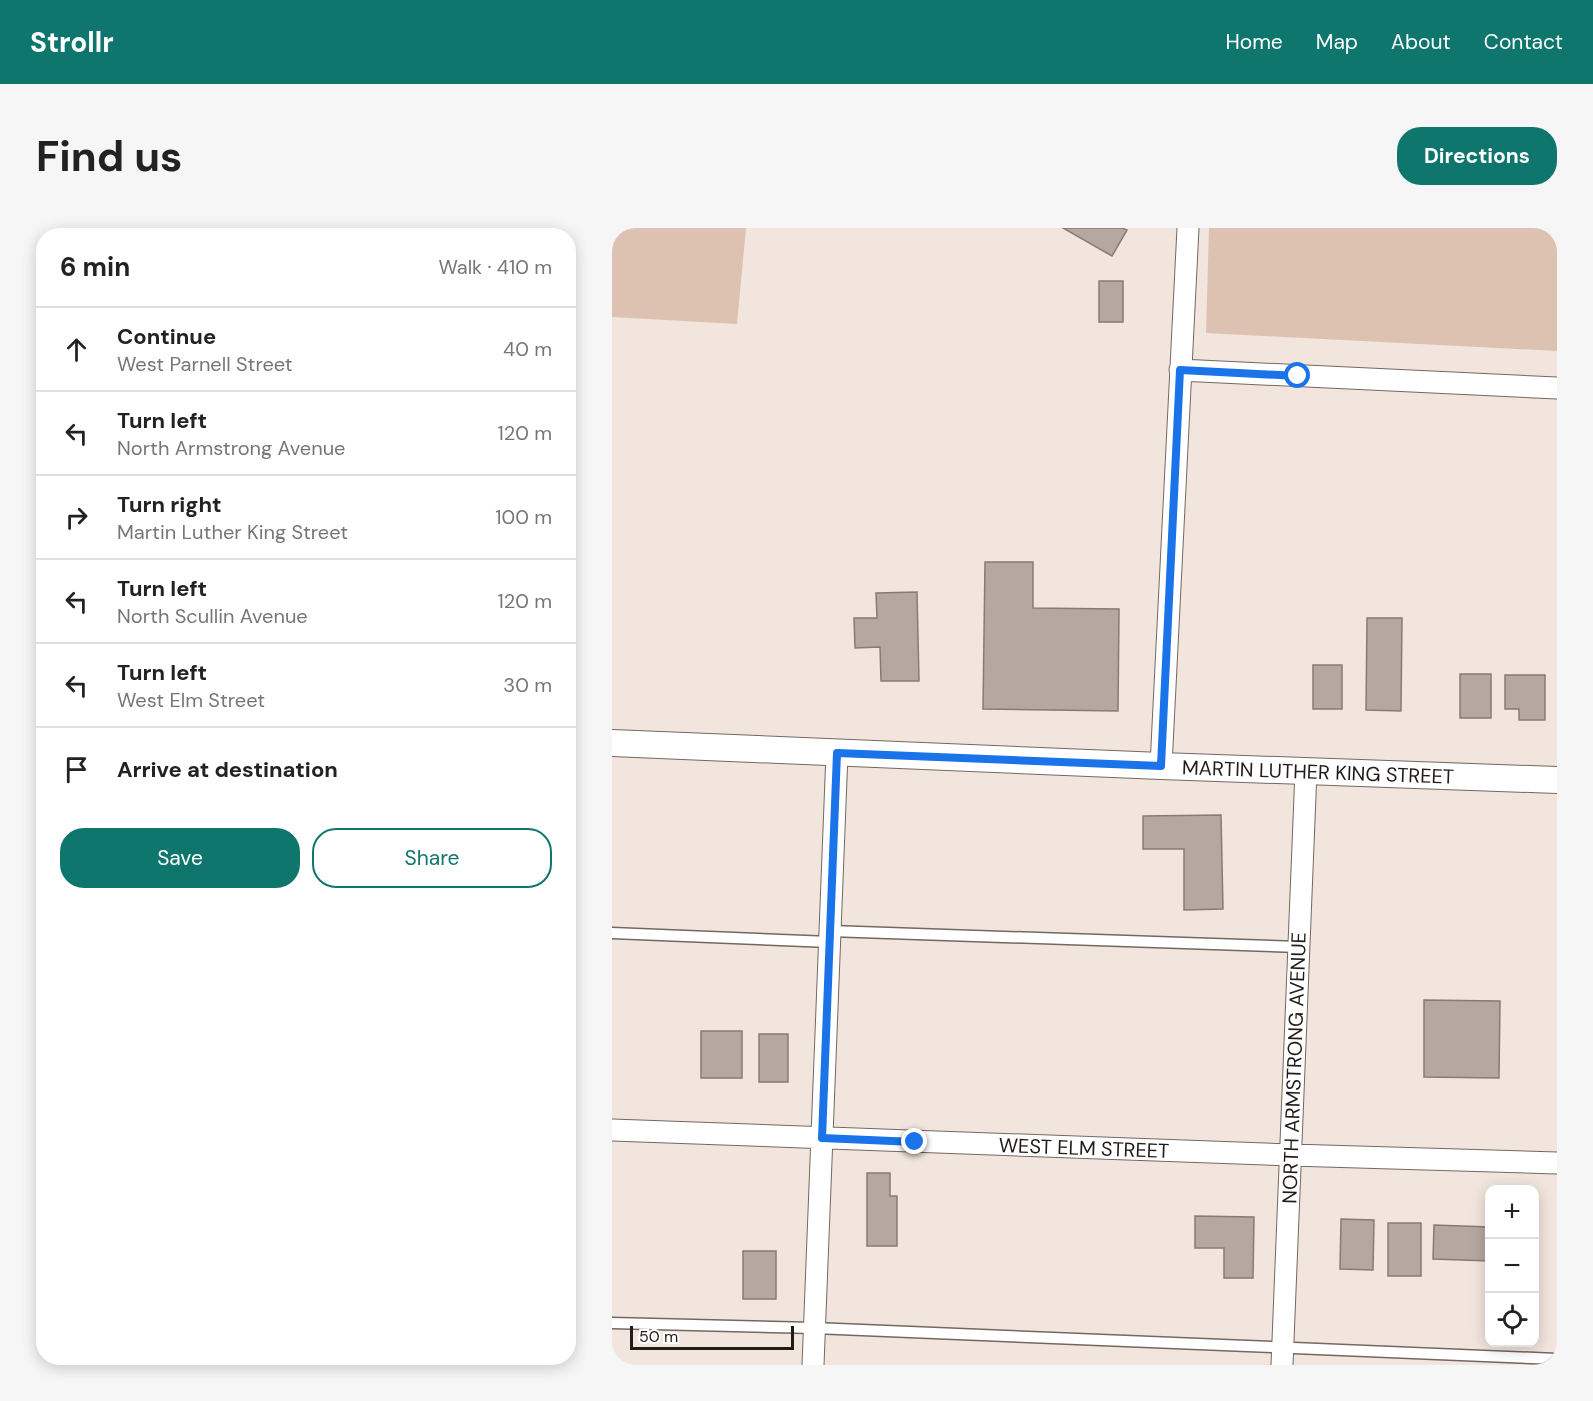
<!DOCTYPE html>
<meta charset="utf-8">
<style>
body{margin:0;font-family:"DM Sans",sans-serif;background:#f6f6f6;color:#222}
.controls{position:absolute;right:18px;bottom:18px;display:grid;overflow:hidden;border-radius:12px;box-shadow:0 3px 15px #0003}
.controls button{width:54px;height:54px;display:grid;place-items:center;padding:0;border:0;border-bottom:2px solid #e0e0e0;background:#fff;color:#222;font:30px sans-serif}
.scale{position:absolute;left:18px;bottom:15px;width:164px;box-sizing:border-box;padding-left:6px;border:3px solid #211c19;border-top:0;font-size:16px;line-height:21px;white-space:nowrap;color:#211c19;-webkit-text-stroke:4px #fff;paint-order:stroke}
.stop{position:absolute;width:18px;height:18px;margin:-14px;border:4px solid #1a73e8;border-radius:50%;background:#fff}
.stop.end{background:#1a73e8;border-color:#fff;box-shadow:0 2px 6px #0008}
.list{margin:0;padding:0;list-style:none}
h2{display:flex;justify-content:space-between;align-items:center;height:78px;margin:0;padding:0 24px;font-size:26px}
h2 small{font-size:20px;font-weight:400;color:#767676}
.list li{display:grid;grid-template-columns:39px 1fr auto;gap:18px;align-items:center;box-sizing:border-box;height:84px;padding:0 24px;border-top:2px solid #e0e0e0}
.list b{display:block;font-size:22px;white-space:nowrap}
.list p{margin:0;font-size:20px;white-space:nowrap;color:#767676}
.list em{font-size:20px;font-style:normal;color:#767676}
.actions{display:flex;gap:12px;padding:18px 24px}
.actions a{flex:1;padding:14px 0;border:2px solid #0f766e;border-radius:24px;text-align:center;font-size:21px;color:#0f766e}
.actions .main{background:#0f766e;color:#fff}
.icon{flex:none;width:33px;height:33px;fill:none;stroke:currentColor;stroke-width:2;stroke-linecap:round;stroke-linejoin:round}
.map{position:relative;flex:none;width:945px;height:1137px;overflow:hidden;border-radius:24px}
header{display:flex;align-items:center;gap:36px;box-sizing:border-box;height:84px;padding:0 30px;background:#0f766e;color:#fff}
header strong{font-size:28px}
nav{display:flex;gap:33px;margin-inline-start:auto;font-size:21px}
.intro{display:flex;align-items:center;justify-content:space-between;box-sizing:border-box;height:144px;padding:0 36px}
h1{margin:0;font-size:42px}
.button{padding:15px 27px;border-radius:24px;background:#0f766e;color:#fff;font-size:21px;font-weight:700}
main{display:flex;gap:36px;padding:0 36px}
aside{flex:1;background:#fff;border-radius:24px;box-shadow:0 3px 15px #0003}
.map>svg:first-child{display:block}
</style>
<header>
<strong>Strollr</strong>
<nav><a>Home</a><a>Map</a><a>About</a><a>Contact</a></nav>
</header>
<div class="intro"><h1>Find us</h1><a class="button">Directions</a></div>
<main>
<aside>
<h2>6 min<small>Walk · 410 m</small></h2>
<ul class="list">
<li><svg class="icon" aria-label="ahead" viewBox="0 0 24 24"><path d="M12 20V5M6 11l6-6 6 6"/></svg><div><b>Continue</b><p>West Parnell Street</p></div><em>40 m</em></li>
<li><svg class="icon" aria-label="left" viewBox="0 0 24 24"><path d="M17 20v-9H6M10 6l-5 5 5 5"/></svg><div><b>Turn left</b><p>North Armstrong Avenue</p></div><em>120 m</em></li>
<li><svg class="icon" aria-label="right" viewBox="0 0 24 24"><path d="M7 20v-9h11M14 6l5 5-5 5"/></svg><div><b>Turn right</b><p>Martin Luther King Street</p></div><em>100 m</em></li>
<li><svg class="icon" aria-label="left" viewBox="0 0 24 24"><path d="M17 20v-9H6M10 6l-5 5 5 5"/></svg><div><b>Turn left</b><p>North Scullin Avenue</p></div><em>120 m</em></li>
<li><svg class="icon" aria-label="left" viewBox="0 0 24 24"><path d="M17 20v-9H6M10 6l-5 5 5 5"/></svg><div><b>Turn left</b><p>West Elm Street</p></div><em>30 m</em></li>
<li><svg class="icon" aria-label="arrive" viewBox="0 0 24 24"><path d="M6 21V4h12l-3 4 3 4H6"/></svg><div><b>Arrive at destination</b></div></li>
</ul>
<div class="actions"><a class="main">Save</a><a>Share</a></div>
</aside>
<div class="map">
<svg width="945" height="1137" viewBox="0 0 945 1137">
<rect width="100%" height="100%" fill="#f2e5dd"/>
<!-- green -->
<path fill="#ddc2b1" d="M0 0H134L125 96 0 89Z
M597 0H945V123L594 105Z"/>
<!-- building -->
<path fill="#b4a8a0" stroke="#877b74" stroke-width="1.5" d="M451 0H510L515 2 500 28Z
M487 53H511V94H487Z
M373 334H421V380L507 381 506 483 371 481Z
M305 364 307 453H269L268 419 243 420 242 390H265L264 365Z
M755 390H790L789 483 754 482Z
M701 437H730V481H701Z
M848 446H879V490H848Z
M893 447H933V492H907V481H893Z
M609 587 611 681 572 682V621H531V588Z
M812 772 888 773 887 850 812 849Z
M89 803H130V850H89Z
M147 806H176V854H147Z
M255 945H278V968H285V1018H255Z
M583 988 642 989 641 1050H612V1020H583Z
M729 991 762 992 761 1042 728 1041Z
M776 995H809V1048H776Z
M822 997 878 999V1033L821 1031Z
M131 1023H164V1071H131Z"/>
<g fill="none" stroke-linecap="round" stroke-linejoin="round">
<defs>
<path id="service" d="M218 703 687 719
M0 705 218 714
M0 1095 202 1100 945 1131"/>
<path id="minor" d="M568 142 945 160
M549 538 576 0
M0 902 679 927 945 935
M201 1137 225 525
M670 1137 694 543"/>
<path id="tertiary" d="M0 515 549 538 945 552"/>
</defs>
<!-- service casing -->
<use href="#service" stroke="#736861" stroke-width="13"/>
<!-- minor casing -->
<use href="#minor" stroke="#736861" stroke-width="23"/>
<!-- tertiary casing -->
<use href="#tertiary" stroke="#736861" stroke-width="28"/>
<!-- service -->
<use href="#service" stroke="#fff" stroke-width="10"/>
<!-- minor -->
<use href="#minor" stroke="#fff" stroke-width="21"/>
<!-- tertiary -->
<use href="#tertiary" stroke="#fff" stroke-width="26"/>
</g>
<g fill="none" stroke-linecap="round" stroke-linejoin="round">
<!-- route -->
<path stroke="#1a73e8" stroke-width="8" d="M303 914 210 910 225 525 549 538 568 142 686 148"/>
</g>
<g text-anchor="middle" stroke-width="5" stroke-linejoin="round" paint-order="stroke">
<!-- street labels -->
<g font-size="20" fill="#211c19" stroke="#fff">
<text transform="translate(706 544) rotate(2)" y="7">MARTIN LUTHER KING STREET</text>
<text transform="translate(682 840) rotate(-88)" y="7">NORTH ARMSTRONG AVENUE</text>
<text transform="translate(472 920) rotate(2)" y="7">WEST ELM STREET</text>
</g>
</g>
</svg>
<div class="controls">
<button>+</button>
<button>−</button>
<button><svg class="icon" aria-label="locate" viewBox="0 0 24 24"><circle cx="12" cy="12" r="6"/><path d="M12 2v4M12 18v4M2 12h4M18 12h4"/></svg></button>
</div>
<div class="scale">50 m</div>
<div class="stop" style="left:686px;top:148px"></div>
<div class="stop end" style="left:303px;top:914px"></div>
</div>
</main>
